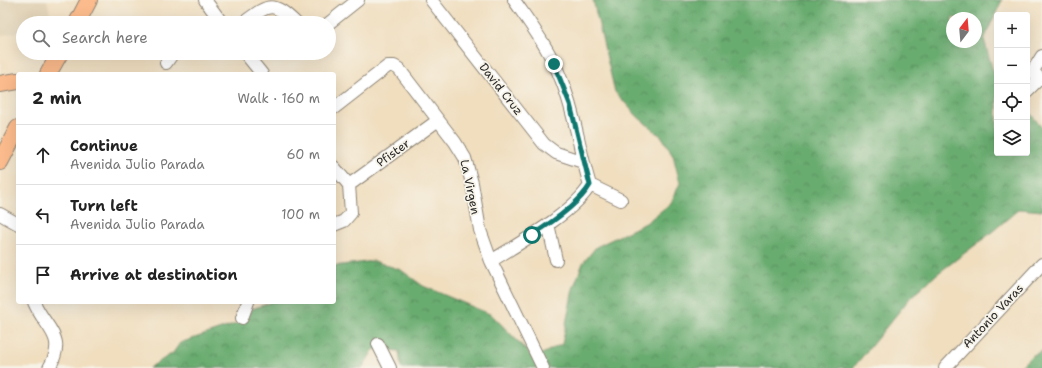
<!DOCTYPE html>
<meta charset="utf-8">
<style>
body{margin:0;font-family:"Shantell Sans",sans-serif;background:#f6f6f6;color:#222}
.controls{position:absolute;right:12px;top:12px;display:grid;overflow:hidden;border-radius:4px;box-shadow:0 4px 16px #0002}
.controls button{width:36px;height:36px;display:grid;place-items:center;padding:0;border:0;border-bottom:1px solid #e0e0e0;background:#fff;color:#222;font:20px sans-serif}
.compass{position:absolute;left:946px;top:12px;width:36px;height:36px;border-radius:50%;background:#fff;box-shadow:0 4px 16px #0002;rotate:16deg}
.stop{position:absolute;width:12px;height:12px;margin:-9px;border:3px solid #0f766e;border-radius:50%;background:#fff}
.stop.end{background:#0f766e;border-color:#fff;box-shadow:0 1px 4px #0008}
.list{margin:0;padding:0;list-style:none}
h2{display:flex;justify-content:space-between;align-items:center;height:52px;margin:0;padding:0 16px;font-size:17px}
h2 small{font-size:13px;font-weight:400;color:#767676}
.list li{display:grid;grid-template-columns:26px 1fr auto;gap:12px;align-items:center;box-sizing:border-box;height:60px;padding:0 16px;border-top:1px solid #e0e0e0}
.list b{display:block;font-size:15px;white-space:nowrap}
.list p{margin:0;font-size:13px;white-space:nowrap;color:#767676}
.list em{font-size:13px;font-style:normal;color:#767676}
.icon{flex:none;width:22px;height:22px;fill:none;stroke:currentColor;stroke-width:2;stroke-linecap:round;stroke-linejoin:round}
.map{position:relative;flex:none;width:1042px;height:368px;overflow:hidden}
.search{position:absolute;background:#fff;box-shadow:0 4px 16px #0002;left:16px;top:16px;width:320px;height:44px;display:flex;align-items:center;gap:10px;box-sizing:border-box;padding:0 14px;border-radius:22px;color:#767676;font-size:15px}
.panel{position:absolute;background:#fff;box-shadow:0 4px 16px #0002;left:16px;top:72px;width:320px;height:232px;border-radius:4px}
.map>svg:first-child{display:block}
</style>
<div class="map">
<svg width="1042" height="368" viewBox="0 0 1042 368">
<defs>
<pattern id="forest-crowns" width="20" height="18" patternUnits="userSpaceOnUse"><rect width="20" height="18" fill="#69ac70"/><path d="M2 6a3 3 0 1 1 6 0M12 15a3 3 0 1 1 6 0" fill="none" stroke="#578c5c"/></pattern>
</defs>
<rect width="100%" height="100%" fill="#f7f3e8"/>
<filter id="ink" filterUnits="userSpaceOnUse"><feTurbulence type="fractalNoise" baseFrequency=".025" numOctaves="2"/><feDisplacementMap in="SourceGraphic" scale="8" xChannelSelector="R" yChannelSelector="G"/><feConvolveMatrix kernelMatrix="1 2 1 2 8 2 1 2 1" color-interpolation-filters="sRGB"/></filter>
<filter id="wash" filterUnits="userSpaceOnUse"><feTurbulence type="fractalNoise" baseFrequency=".012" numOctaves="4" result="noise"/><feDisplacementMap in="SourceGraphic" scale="16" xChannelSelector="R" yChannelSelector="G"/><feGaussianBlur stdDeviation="0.9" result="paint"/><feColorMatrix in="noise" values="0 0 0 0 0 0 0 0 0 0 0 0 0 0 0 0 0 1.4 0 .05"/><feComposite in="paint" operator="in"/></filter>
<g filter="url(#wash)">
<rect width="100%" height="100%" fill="#f0debf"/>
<!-- built -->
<path fill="#dfcfb1" d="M0 0H47L52 23H23V31L0 36Z"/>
<!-- forest -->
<path fill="url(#forest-crowns)" stroke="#4a6c4e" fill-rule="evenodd" d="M593 0H1002L984 39 994 75 997 78V153H1027V109L1042 128V211L1019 209 986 237 937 274 910 298 853 368H401L399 351 374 349 362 368H149L173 353 180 343 236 324 252 309 272 302H334V266L374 261 401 270 423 286 492 315 534 358 562 344 573 289 583 263 596 247 646 223 671 203 680 183 673 155 662 137 638 117 615 92ZM952 18H976V42H952Z
M1042 351V368H1019L1031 356Z"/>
</g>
<g filter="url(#ink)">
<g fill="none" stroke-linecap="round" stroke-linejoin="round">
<defs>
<path id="minor" d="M205 0 222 23
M431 0 544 144 556 153 583 162
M243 23C269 4 272 0 296 23
M329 23 358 0
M245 53 262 74
M1042 56 1034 69 1035 74 1042 80
M166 63 173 53
M1027 91 1039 79
M334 108 388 66H394L399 69 455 142 465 158 472 183 480 230 491 261 543 368
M334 167 349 185
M349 185 437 121
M590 185 621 200
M0 214 18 224
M548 224 556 260
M334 225 344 221 351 213 349 185
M491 261C518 244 575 212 590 185 579 150 575 112 561 79 550 50 531 25 514 0
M34 302C45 329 68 336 49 368
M242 318 248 302
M378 344 390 368
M945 368 1042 264"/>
<path id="major" d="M77 23 89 0
M48 74 60 53
M0 84 18 81
M0 162 18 128"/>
</defs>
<!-- minor casing -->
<use href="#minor" stroke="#8e8475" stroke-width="14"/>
<!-- major casing -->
<use href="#major" stroke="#8e8475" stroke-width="18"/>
<!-- minor -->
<use href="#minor" stroke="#fff" stroke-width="12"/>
<!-- major -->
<use href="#major" stroke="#fbbb8c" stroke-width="16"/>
</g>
</g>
<g fill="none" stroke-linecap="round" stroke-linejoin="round" filter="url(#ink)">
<!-- route -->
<path stroke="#0f766e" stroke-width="5" d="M532 235C551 223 579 204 590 185L570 104 554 64"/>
</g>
<g text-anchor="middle" stroke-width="3.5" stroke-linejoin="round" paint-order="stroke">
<!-- street labels -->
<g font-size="12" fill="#2b2b2b" stroke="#f7f3e8">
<text transform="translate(501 89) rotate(52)" y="4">David Cruz</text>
<text transform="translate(393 153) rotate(-36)" y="4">Pfister</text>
<text transform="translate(470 187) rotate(78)" y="4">La Virgen</text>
<text transform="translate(993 316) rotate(-47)" y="4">Antonio Varas</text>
</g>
</g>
</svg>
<div class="controls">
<button>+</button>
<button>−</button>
<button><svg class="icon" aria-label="locate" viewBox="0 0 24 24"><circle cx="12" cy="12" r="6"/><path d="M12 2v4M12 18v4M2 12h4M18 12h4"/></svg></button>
<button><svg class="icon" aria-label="layers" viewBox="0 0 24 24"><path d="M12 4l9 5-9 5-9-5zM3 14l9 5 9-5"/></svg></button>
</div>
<svg class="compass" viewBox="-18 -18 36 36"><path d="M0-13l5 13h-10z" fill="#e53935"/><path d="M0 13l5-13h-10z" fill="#767676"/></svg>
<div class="stop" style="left:532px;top:235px"></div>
<div class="stop end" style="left:554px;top:64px"></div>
<div class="search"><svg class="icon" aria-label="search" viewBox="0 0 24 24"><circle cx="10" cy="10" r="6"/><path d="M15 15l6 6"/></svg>Search here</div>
<section class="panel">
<h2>2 min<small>Walk · 160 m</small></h2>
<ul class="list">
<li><svg class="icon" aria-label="ahead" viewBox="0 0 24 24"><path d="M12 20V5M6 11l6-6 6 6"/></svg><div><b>Continue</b><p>Avenida Julio Parada</p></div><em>60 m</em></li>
<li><svg class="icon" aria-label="left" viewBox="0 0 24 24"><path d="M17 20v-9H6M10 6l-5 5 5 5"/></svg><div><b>Turn left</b><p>Avenida Julio Parada</p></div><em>100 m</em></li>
<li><svg class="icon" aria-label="arrive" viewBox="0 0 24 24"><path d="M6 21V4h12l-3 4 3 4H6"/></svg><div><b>Arrive at destination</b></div></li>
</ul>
</section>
</div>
